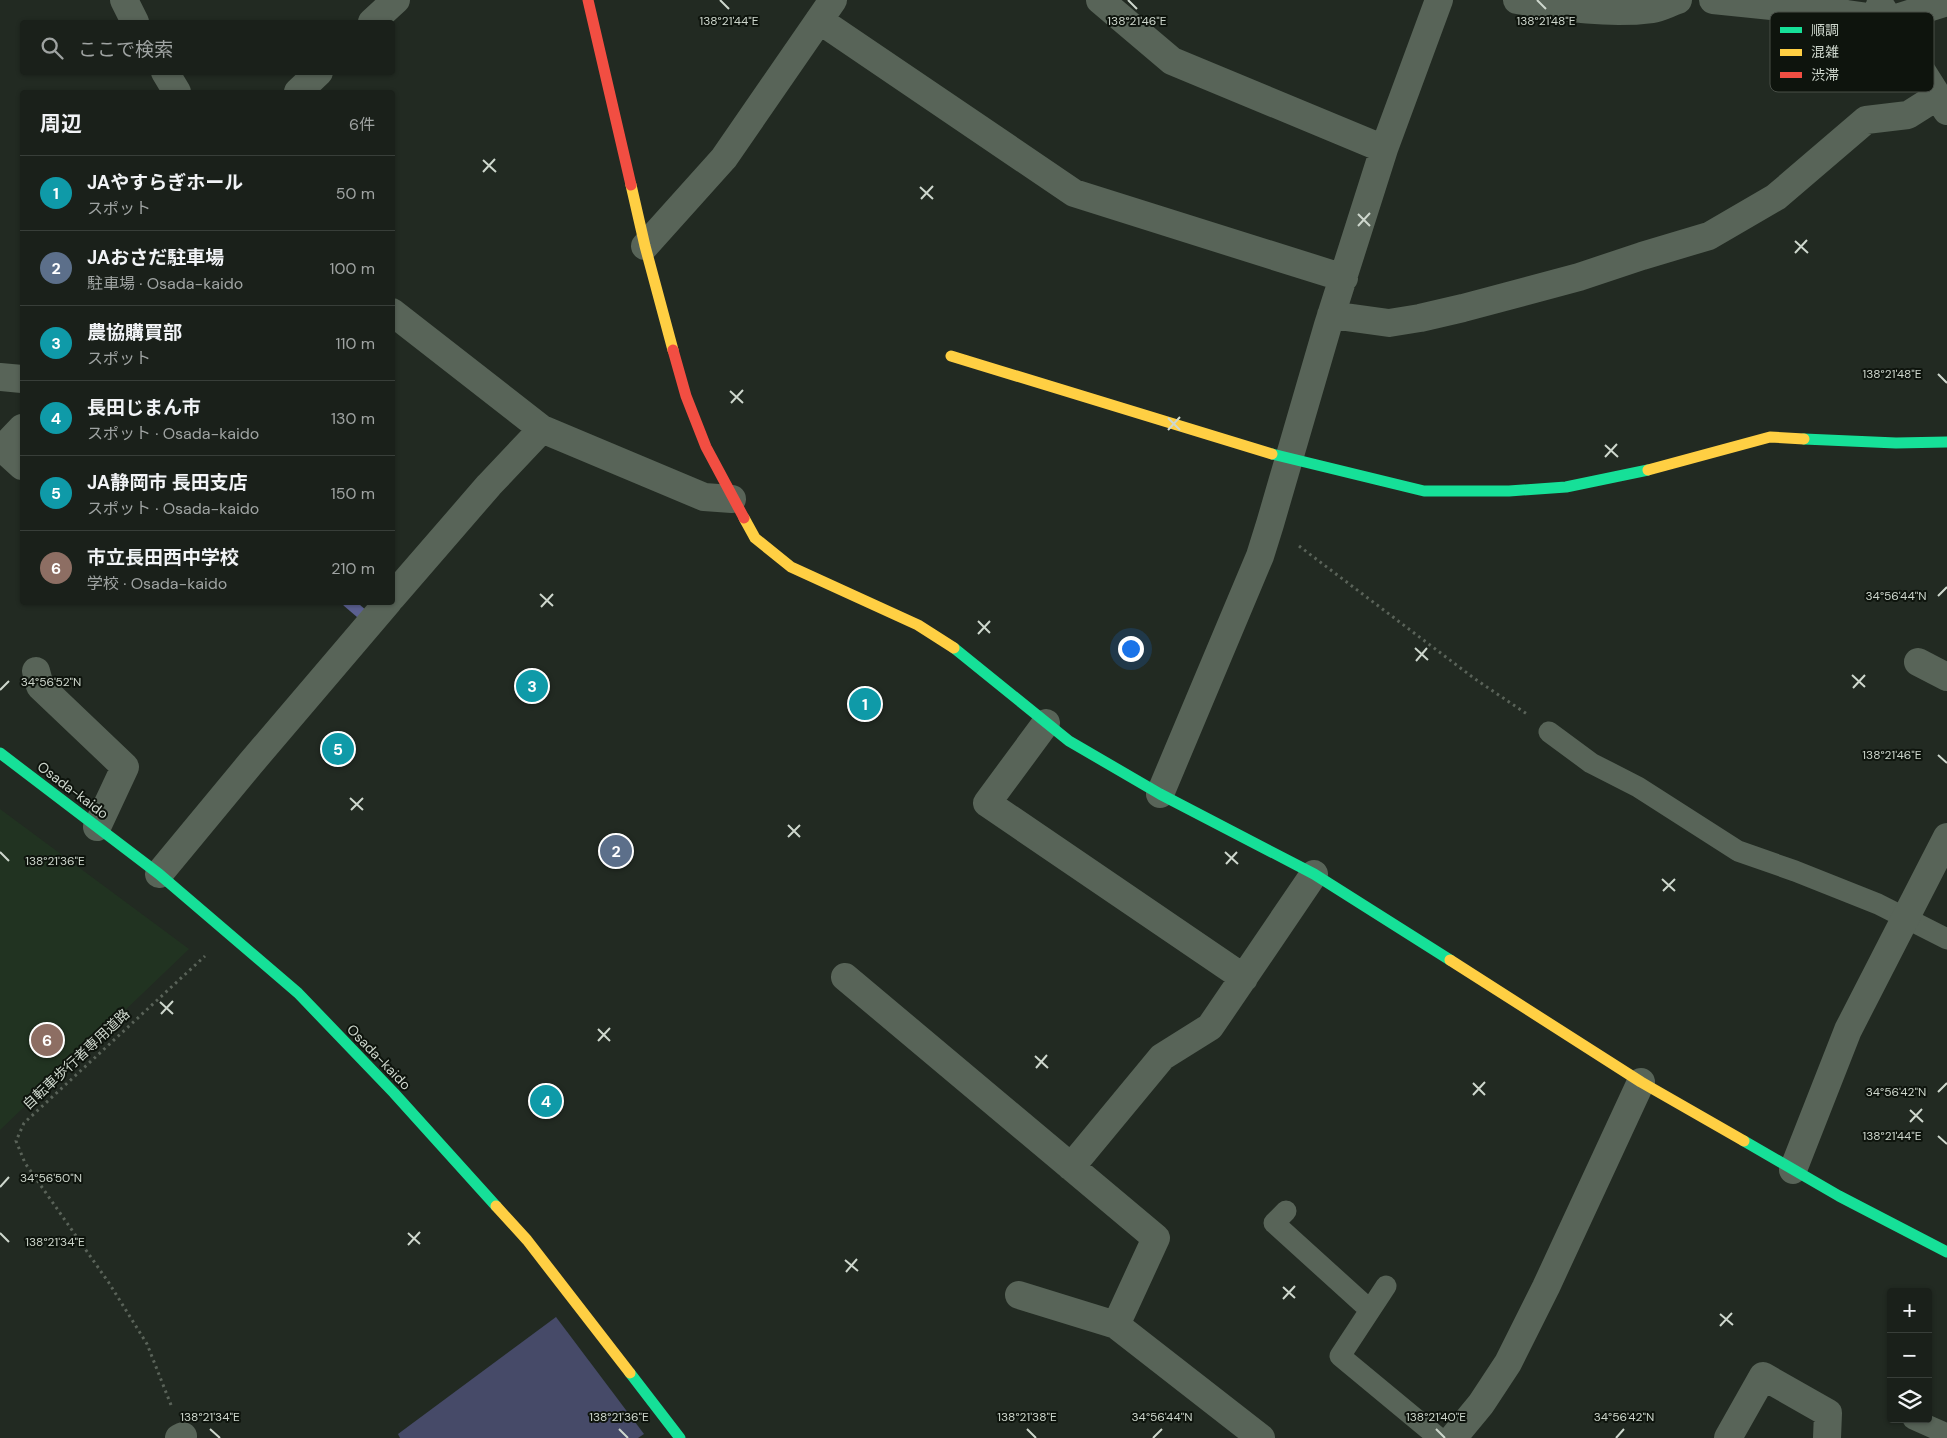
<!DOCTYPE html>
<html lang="ja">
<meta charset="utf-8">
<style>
body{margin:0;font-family:"DM Sans","Noto Sans JP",sans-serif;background:#272d27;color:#f1f3f6}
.controls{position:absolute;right:15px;bottom:15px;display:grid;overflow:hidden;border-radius:5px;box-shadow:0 1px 4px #0004}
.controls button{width:45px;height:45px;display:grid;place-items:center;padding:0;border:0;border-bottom:1px solid #383e39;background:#1a201a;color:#f1f3f6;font:25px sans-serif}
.you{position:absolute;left:1130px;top:648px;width:18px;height:18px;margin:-12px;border:4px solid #fff;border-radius:50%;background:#1a73e8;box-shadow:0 0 0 8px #1a73e833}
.badge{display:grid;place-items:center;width:32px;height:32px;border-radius:50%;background:#2563eb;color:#fff;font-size:16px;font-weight:700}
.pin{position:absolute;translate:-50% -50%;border:2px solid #fff;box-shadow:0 1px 5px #0006}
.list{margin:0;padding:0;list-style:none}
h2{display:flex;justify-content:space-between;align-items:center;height:65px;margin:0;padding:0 20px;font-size:21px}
h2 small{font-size:16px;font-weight:400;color:#9fa3a2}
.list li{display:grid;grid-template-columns:32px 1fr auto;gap:15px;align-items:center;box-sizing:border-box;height:75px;padding:0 20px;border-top:1px solid #383e39}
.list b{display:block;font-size:19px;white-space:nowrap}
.list p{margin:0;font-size:16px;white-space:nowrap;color:#9fa3a2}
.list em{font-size:16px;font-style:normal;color:#9fa3a2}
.icon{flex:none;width:28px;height:28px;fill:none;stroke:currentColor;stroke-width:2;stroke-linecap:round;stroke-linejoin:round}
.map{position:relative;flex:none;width:1947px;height:1438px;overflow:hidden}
.search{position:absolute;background:#1a201a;box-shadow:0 1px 4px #0004;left:20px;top:20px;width:375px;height:55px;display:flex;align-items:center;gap:12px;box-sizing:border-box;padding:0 18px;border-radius:5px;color:#9fa3a2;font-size:19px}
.panel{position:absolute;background:#1a201a;box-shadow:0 1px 4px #0004;left:20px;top:90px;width:375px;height:515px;border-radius:5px}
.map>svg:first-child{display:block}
</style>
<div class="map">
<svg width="1947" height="1438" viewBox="0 0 1947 1438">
<rect width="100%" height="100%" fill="#222a22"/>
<!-- built -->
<path fill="#213321" d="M0 809 189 949 0 1130Z"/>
<!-- green -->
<path fill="#464a68" d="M556 1317 644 1434 638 1438H400L398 1434Z"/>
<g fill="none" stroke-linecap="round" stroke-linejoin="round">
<!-- stream -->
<path stroke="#5b6090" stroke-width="11" d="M348 602 362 614"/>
<!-- path -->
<path stroke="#5a6359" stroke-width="3" stroke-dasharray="2.5 4" stroke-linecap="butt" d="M1299 546 1475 679 1527 714
M171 1405 147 1344 109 1283 25 1163 16 1141 24 1123 205 956"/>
<!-- lane -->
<path stroke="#586458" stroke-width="21" d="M1549 732 1591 763 1638 787 1738 851 1795 871 1878 904 1947 939
M1286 1211 1274 1223 1370 1310
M1386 1286 1340 1356 1439 1438
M1913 1419 1947 1434"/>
<!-- street -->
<path stroke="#586458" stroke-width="28" d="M124 0 135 22
M1100 0 1172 61 1384 149
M1517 0C1561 7 1607 15 1652 9 1660 8 1669 3 1678 0
M1713 0 1847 14 1890 20 1947 2
M1880 5 1947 111
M819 20 1074 193 1344 278
M372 22 396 0
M165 72 177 92
M298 92 319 72
M645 246 724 158 833 0
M392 312 542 429 704 497 732 499
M1331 315 1389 323 1420 318 1463 308 1579 277 1642 256 1709 236 1776 197 1866 120 1908 115 1938 96
M0 377 22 379
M3 449 22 466
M0 451 22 428
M392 597 489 485 542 429
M1918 662 1947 677
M36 671 40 686 125 767 97 827
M1046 723 987 803 1244 978
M1160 794 1260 556 1270 524 1328 325 1384 149 1439 0
M159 874 250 764 388 602
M845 977 1156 1238 1116 1325
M1071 1167 1162 1057 1210 1027 1314 874
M1793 1170 1848 1030 1947 837
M1019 1295 1116 1325 1261 1438
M179 1438 183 1436
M1453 1438 1481 1404 1508 1363 1546 1287 1641 1082
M1728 1438 1763 1376 1828 1413 1827 1438"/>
<!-- fast -->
<path stroke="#16e098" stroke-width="11" d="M1804 439 1896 443 1947 442
M1272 454 1424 491H1509L1566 487 1648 470
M954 648 1069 741 1160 794 1314 874 1450 960
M0 753 159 874 298 993 394 1093 496 1206
M1744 1141 1839 1196 1947 1252
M630 1373 680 1438"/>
<!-- slow -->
<path stroke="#ffcf43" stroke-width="11" d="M631 185 645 246 673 350
M951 356 1272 454
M1648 470 1770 437 1804 439
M744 518 755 538 791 567 918 625 954 648
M1450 960 1641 1082 1744 1141
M496 1206 527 1240 630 1373"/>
<!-- jam -->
<path stroke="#f24e42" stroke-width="11" d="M588 0 631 185
M673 350 686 396 706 447 744 518"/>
</g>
<!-- ticks -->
<path fill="none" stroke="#ced7cd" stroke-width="2" d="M720 0 729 9M1128 0 1137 9M1537 0 1546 9M483 160 496 172M483 172 495 159M920 187 933 199M921 199 933 186M1358 214 1370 226M1358 226 1370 213M1795 241 1808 253M1795 253 1807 240M1938 374 1947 383M730 391 743 403M731 403 743 390M1168 418 1180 430M1168 430 1180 417M1605 445 1618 457M1605 457 1617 444M540 594 553 606M1938 596 1947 587M541 607 553 594M978 621 990 633M978 634 990 621M1415 648 1428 660M1416 661 1427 648M1852 675 1865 687M1853 688 1865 675M0 690 9 681M1938 755 1947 763M350 798 363 810M351 810 363 798M788 825 800 837M788 837 800 825M0 852 9 861M1225 852 1238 864M1226 864 1237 852M1662 879 1675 891M1663 891 1675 879M160 1002 173 1014M161 1014 173 1001M598 1029 610 1041M598 1041 610 1028M1035 1056 1048 1068M1036 1068 1047 1055M1473 1083 1485 1095M1938 1092 1947 1083M1473 1095 1485 1082M1910 1110 1923 1122M1910 1122 1922 1109M1938 1136 1947 1144M0 1187 9 1177M0 1233 9 1242M408 1233 420 1244M408 1245 420 1232M845 1260 858 1271M846 1272 857 1259M1283 1287 1295 1298M1283 1299 1295 1286M1720 1314 1733 1325M1720 1326 1732 1313M210 1429 220 1438M619 1429 628 1438M1027 1429 1036 1438M1436 1429 1445 1438M1153 1438 1162 1429M1616 1438 1624 1429"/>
<g text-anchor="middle" stroke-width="4" stroke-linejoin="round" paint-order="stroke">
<!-- street labels -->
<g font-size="14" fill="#ced7cd" stroke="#0e140d">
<text transform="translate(73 790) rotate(37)" y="5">Osada-kaido</text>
<text transform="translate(379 1057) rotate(46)" y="5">Osada-kaido</text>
<text transform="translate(76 1059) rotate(-43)" y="5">自転車歩行者専用道路</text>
</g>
</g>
<!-- legend -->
<rect x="1770" y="12" width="164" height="80" rx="8" fill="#0e140d" stroke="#484e47" stroke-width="1"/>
<rect x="1780" y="27" width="22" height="6" fill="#16e098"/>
<rect x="1780" y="49" width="22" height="7" fill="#ffcf43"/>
<rect x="1780" y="72" width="22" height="6" fill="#f24e42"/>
<g font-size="14" fill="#ced7cd">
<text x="1811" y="35">順調</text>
<text x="1811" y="57">混雑</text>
<text x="1811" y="80">渋滞</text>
</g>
<g font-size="12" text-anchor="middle" fill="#ced7cd" stroke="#0e140d" stroke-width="4" stroke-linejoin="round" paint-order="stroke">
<text x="729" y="25">138°21'44"E</text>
<text x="1137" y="25">138°21'46"E</text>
<text x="1546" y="25">138°21'48"E</text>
<text x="1892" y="378">138°21'48"E</text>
<text x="1896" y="600">34°56'44"N</text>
<text x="51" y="686">34°56'52"N</text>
<text x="1892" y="759">138°21'46"E</text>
<text x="55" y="865">138°21'36"E</text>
<text x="1896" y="1096">34°56'42"N</text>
<text x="1892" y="1140">138°21'44"E</text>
<text x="51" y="1182">34°56'50"N</text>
<text x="55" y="1246">138°21'34"E</text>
<text x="1162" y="1421">34°56'44"N</text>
<text x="1624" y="1421">34°56'42"N</text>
<text x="210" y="1421">138°21'34"E</text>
<text x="619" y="1421">138°21'36"E</text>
<text x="1027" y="1421">138°21'38"E</text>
<text x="1436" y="1421">138°21'40"E</text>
</g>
</svg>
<div class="controls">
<button>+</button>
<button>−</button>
<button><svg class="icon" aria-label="layers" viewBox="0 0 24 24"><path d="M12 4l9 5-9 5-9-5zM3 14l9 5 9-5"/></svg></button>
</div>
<div class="you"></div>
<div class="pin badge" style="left:865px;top:704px;background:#0f9aa8">1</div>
<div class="pin badge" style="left:616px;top:851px;background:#5c6f8a">2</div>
<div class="pin badge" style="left:532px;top:686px;background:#0f9aa8">3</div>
<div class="pin badge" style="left:546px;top:1101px;background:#0f9aa8">4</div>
<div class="pin badge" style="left:338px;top:749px;background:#0f9aa8">5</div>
<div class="pin badge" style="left:47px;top:1040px;background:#8d6e63">6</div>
<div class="search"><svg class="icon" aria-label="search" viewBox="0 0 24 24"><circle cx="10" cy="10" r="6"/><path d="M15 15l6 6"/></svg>ここで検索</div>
<section class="panel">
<h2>周辺<small>6件</small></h2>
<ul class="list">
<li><span class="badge" style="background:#0f9aa8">1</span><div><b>JAやすらぎホール</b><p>スポット</p></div><em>50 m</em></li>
<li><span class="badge" style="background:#5c6f8a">2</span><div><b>JAおさだ駐車場</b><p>駐車場 · Osada-kaido</p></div><em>100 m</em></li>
<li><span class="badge" style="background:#0f9aa8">3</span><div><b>農協購買部</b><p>スポット</p></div><em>110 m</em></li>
<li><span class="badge" style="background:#0f9aa8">4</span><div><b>長田じまん市</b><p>スポット · Osada-kaido</p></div><em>130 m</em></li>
<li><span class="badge" style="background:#0f9aa8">5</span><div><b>JA静岡市 長田支店</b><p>スポット · Osada-kaido</p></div><em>150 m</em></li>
<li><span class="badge" style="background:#8d6e63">6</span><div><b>市立長田西中学校</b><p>学校 · Osada-kaido</p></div><em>210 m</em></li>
</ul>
</section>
</div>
